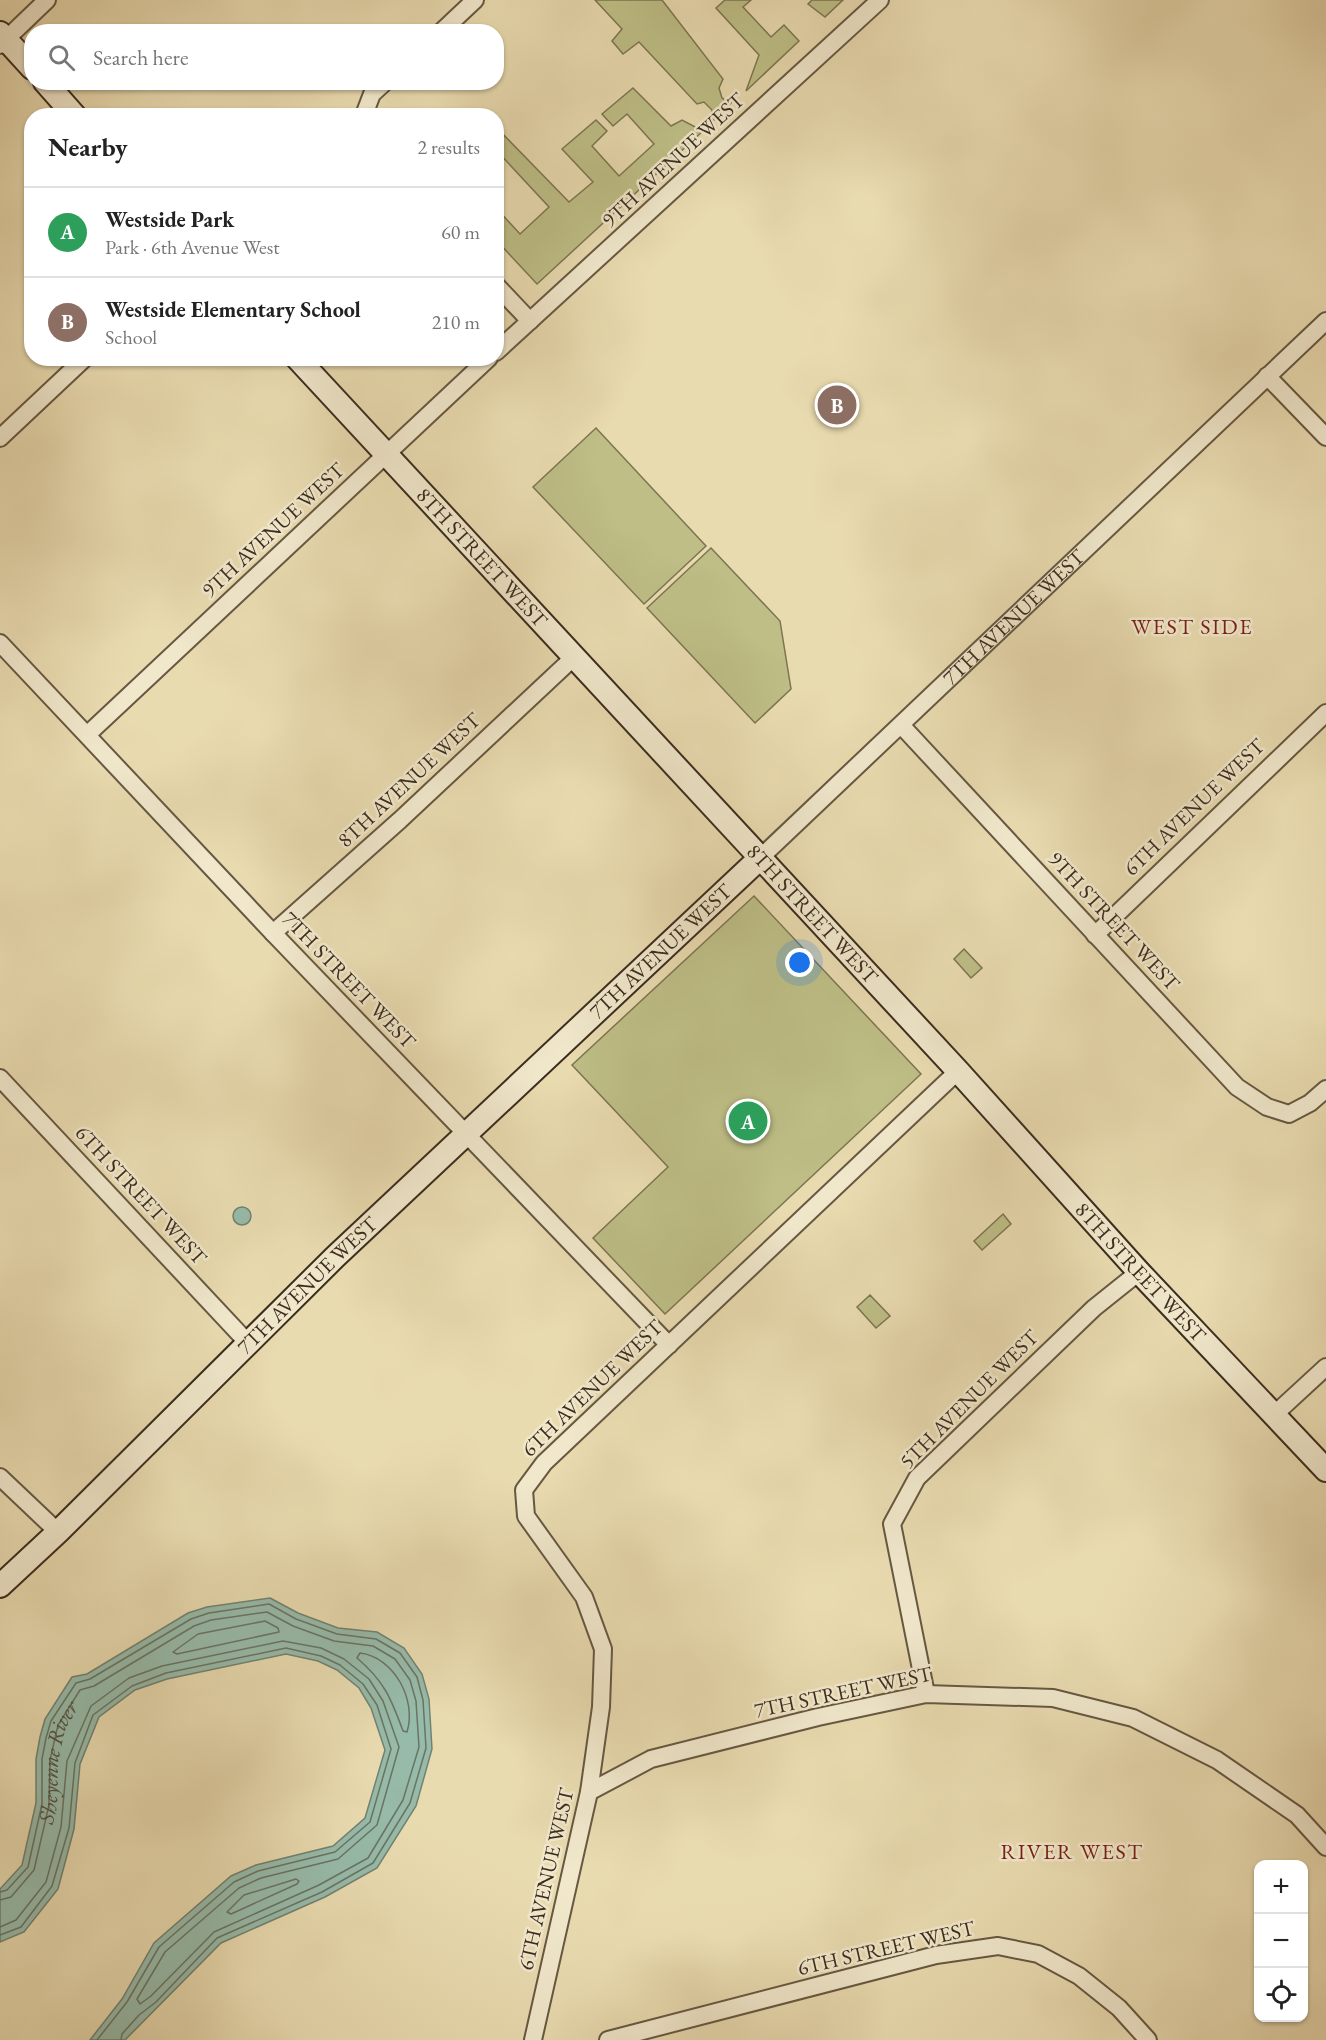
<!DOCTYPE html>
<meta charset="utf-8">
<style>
body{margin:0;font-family:"EB Garamond",serif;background:#f6f6f6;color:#222}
.controls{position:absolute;right:18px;bottom:18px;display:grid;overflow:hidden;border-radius:12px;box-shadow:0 2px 4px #0004}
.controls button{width:54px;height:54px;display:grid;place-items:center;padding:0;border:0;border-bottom:2px solid #e0e0e0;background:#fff;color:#222;font:30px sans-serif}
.you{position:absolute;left:800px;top:963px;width:21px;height:21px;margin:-15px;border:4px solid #fff;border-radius:50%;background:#1a73e8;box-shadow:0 0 0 9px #1a73e833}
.badge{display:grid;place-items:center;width:39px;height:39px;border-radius:50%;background:#7c3aed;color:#fff;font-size:20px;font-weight:700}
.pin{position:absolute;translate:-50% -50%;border:3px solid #fff;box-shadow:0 2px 6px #0006}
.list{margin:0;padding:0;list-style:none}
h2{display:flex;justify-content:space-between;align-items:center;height:78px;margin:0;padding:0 24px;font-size:26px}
h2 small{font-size:20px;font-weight:400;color:#767676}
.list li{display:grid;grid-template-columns:39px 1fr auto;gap:18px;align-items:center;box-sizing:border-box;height:90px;padding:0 24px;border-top:2px solid #e0e0e0}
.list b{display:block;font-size:22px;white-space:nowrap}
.list p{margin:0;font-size:20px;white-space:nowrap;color:#767676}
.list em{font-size:20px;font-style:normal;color:#767676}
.icon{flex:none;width:33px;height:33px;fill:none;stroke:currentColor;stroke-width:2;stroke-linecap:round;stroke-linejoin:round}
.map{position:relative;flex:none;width:1326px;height:2040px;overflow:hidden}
.search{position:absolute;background:#fff;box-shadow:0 2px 4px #0004;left:24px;top:24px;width:480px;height:66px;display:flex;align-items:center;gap:15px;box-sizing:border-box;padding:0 21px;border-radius:24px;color:#767676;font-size:22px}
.panel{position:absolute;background:#fff;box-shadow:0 2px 4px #0004;left:24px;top:108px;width:480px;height:258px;border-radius:24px}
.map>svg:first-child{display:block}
</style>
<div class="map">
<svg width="1326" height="2040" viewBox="0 0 1326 2040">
<rect width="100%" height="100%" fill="#e9dbb0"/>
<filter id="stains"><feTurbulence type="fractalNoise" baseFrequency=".00333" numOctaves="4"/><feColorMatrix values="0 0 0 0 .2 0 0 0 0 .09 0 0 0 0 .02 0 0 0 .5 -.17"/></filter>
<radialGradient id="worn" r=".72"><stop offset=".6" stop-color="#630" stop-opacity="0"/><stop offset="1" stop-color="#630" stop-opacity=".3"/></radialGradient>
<!-- green -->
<path fill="#bebe86" stroke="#7c7552" stroke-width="1.5" d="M595 0H662L723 79 719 88 722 98 731 103 713 121 712 110 704 102 697 104 639 42 623 54 612 41 622 29Z
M725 0H751L743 7 771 37 784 25 799 41 746 91 759 55 716 8Z
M812 0H843L825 17 808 4Z
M633 88 671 126 682 120 703 131 537 284 497 241V209L520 234 549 207 497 151V128L569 202 593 182 562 149 596 120 607 131 592 146 619 176 654 144 627 114 613 126 602 114Z
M596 428 706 546 644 604 533 487Z
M711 548 780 621 791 689 755 723 647 608Z
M754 896 921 1074 665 1314 593 1238 668 1167 572 1065Z
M964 949 982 968 971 978 954 959Z
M1003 1214 1011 1224 982 1250 974 1241Z
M870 1295 890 1316 876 1328 857 1307Z"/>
<!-- water -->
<path fill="#97bbaa" stroke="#728272" stroke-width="1.5" d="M233 1216a9 9 0 1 1 18 0a9 9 0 1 1-18 0Z
M270 1598 298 1613 338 1628 377 1632 404 1648 422 1674 429 1699 432 1749 416 1806 377 1868 325 1897 221 1943 125 2040H90L122 1999 154 1943 231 1876 256 1865 333 1846 365 1818 385 1750 371 1708 359 1688 337 1670 318 1661 286 1654 167 1679 135 1690 99 1717 80 1764 74 1829 58 1889 24 1932 0 1942V1889L22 1865 36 1803V1759L40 1737 45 1719 72 1677 87 1674 188 1613 207 1607Z"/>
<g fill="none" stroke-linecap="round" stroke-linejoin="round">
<!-- shore -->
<g stroke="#697464" stroke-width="1.5">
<path d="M265 1621 278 1628 279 1632 177 1654 173 1652 198 1634Z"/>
<path d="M360 1653C394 1657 417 1700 407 1732L403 1731C391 1698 384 1681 357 1658Z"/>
<path d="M296 1879 299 1881 297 1884 231 1914 227 1912 244 1895Z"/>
<path d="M0 1892 7 1890 28 1867 42 1804V1759L46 1738 51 1721 76 1683 90 1679 191 1619 209 1613 269 1604 296 1619 337 1634 376 1639 400 1653 417 1677 423 1700 426 1748 410 1803 373 1863 322 1892 217 1938 156 2002 139 2015 122 2034 121 2040"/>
<path id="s1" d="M0 1900 11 1897 34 1870 49 1805 50 1760 58 1725 80 1690 94 1686 194 1626 211 1620 267 1612 293 1626 334 1641 373 1646 395 1659 410 1680 416 1701 419 1747 403 1800 368 1858 319 1885 214 1932 151 1996 140 2004 137 1999 165 1952 239 1888 261 1878 338 1859 377 1825 399 1747 383 1701 369 1679 344 1659 321 1648 283 1641 162 1666 129 1678 91 1706 67 1761 61 1827 46 1882 16 1920 0 1927"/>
<path d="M0 1935 21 1927 52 1886 69 1828 75 1763 93 1715 132 1686 166 1673 286 1648 321 1656 340 1665 363 1684 377 1705 391 1749 370 1822 335 1852 258 1871 234 1882 159 1947 127 2002 97 2040"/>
</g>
<defs>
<g id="street">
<path d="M441 32 475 0"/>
<path d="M0 45 47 0"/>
<path d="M364 115 372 94 385 82"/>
<path d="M496 285 530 321"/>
<path d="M496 352 880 0"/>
<path d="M1267 376 1326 437"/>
<path d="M0 438 85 358"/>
<path d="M0 643 273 933 669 1345"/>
<path d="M901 725 1237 1087 1267 1107 1289 1114 1310 1103 1326 1089"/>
<path d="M88 734 489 358"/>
<path id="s2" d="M759 859 1326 321"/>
<path d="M273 933 400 820 573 658"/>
<path d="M1095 935 1326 713"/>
<path d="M0 1078 248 1343"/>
<path d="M1276 1413 1326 1367"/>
<path d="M0 1477 58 1532"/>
<path d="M926 1694 892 1524 917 1478 1094 1308 1139 1272"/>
<path d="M589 1792 651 1759 818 1717 926 1694 1053 1698 1133 1718 1217 1760 1297 1815 1326 1847"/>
<path d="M533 2040 589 1792 601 1707 603 1649 584 1597 526 1516 524 1490 544 1463 958 1071"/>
<path d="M608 2040 936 1955 998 1946 1038 1954 1079 1976 1119 2008 1148 2040"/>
</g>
<g id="secondary">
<path d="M0 33 32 68"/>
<path d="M45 82 75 116"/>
<path id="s3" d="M297 358 958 1071 1139 1272 1326 1470"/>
<path id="s4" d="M0 1586 58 1532 335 1257 759 859"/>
</g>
</defs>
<!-- street casing -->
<use href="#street" stroke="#665842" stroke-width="20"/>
<!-- secondary casing -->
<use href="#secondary" stroke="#3b2c1e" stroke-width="26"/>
<!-- street -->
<use href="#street" stroke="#f1e8cc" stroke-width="16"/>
<!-- secondary -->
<use href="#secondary" stroke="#f1e8cc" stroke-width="22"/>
</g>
<g text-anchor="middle" stroke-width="5" stroke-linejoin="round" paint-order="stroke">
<!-- street labels -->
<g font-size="21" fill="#3b2c1e" stroke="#f1e8cc">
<text transform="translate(673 160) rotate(-43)" y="7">9TH AVENUE WEST</text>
<text transform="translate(273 530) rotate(-43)" y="7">9TH AVENUE WEST</text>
<text dy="7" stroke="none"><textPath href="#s3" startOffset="272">8TH STREET WEST</textPath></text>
<text dy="7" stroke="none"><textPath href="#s2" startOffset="351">7TH AVENUE WEST</textPath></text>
<text transform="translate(409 780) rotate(-43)" y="7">8TH AVENUE WEST</text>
<text transform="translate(1194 807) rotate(-44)" y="7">6TH AVENUE WEST</text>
<text dy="7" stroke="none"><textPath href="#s3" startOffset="758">8TH STREET WEST</textPath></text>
<text transform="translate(1114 921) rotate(47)" y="7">9TH STREET WEST</text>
<text dy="7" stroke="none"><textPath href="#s4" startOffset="916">7TH AVENUE WEST</textPath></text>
<text transform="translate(349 980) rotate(46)" y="7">7TH STREET WEST</text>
<text transform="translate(141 1195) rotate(47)" y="7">6TH STREET WEST</text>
<text dy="7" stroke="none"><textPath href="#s3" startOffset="1244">8TH STREET WEST</textPath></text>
<text dy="7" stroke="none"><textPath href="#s4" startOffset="430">7TH AVENUE WEST</textPath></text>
<text transform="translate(592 1388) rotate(-44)" y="7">6TH AVENUE WEST</text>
<text transform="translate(969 1399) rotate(-45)" y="7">5TH AVENUE WEST</text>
<text transform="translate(843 1692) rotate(-12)" y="7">7TH STREET WEST</text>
<text transform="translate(546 1879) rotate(-77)" y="7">6TH AVENUE WEST</text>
<text transform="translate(886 1948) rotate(-13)" y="7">6TH STREET WEST</text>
</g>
<!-- neighbourhood labels -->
<g font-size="22" letter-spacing="1.5" fill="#7a1f14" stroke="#f1e8cc">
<text x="1192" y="634">WEST SIDE</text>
<text x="1072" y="1859">RIVER WEST</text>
</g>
<!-- water labels -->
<g font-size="22" font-style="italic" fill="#525041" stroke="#f1e8cc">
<text dy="8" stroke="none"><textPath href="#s1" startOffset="158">Sheyenne River</textPath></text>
</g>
</g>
<rect width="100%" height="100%" filter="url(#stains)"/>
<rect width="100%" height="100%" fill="url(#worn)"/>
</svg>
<div class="controls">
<button>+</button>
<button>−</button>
<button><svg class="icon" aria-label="locate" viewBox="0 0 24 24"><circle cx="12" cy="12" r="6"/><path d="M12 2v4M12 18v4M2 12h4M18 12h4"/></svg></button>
</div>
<div class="you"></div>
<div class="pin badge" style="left:748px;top:1121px;background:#2e9e5b">A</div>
<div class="pin badge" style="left:837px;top:405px;background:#8d6e63">B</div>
<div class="search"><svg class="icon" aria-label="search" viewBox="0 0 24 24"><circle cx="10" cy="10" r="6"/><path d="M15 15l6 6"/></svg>Search here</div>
<section class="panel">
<h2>Nearby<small>2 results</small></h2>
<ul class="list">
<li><span class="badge" style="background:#2e9e5b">A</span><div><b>Westside Park</b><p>Park · 6th Avenue West</p></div><em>60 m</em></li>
<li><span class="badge" style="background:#8d6e63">B</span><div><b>Westside Elementary School</b><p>School</p></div><em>210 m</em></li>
</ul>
</section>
</div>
